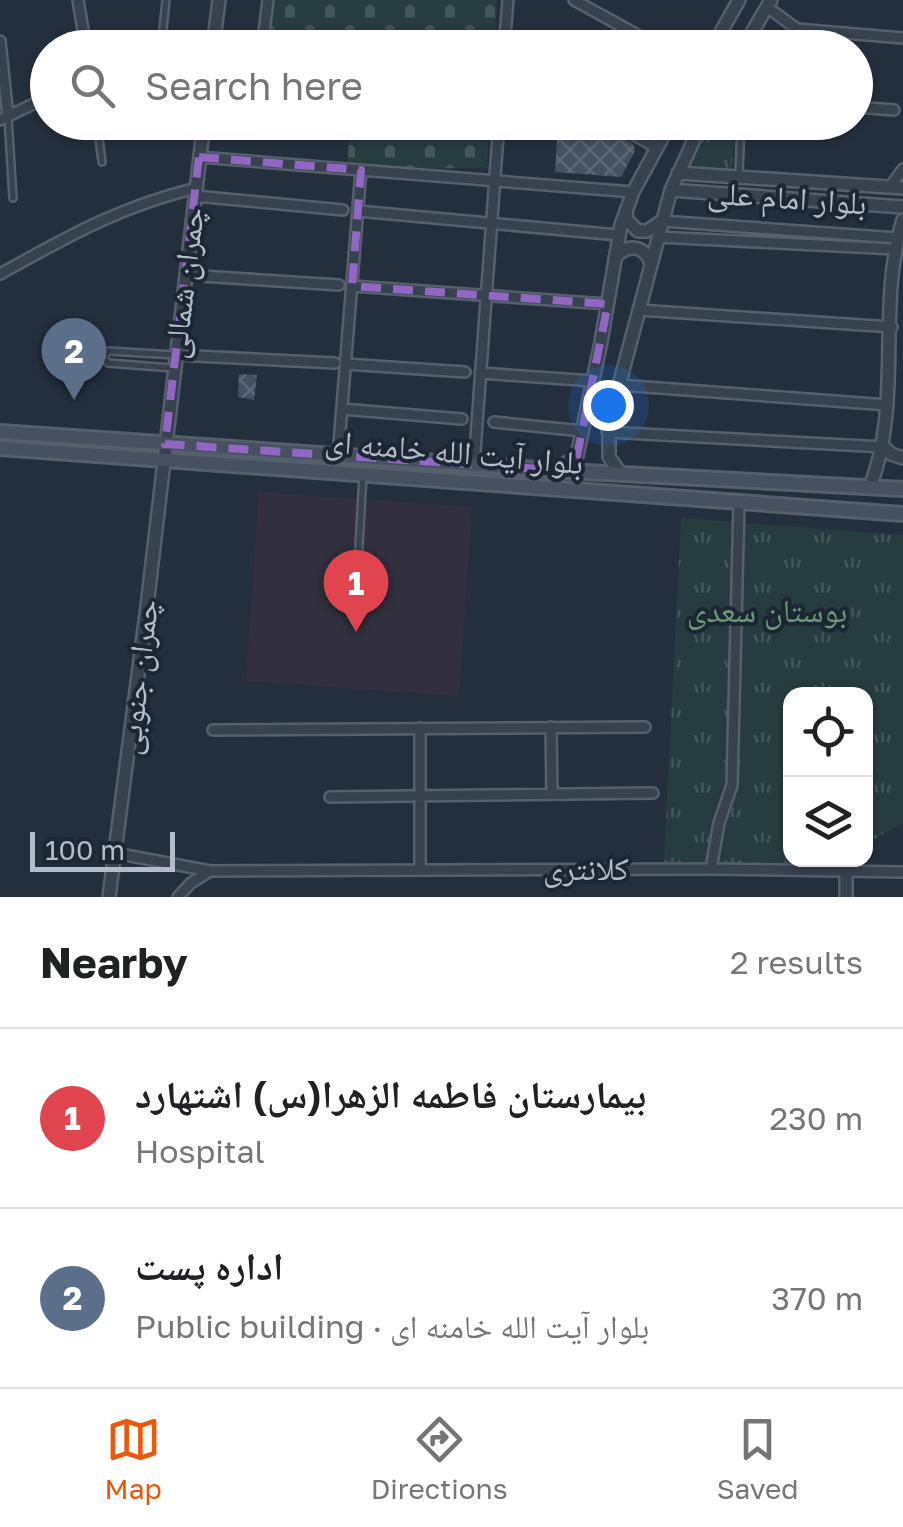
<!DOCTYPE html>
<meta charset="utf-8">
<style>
body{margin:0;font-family:"Golos Text","Noto Naskh Arabic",sans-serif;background:#f6f6f6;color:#202124}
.controls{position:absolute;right:30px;bottom:30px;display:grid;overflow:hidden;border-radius:20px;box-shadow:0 2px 8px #0004}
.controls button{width:90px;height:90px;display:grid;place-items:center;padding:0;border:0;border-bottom:2px solid #e0e0e0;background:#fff;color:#202124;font:50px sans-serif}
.scale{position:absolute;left:30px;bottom:25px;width:145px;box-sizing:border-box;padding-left:10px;border:5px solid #b4bcc9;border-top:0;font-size:28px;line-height:35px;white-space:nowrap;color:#b4bcc9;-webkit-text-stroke:8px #1d2633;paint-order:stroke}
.you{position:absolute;left:608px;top:405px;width:35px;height:35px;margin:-25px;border:8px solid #fff;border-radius:50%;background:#1a73e8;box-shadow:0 0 0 15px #1a73e833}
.badge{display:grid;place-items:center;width:65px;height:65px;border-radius:50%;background:#ea580c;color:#fff;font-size:32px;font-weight:700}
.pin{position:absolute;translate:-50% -82px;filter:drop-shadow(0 2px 5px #0008)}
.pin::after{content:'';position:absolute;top:52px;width:35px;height:30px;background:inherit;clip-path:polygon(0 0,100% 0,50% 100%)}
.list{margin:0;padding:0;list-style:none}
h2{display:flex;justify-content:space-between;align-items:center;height:130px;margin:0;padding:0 40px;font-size:42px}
h2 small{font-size:32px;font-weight:400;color:#757577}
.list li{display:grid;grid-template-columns:65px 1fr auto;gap:30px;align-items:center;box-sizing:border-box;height:180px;padding:0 40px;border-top:2px solid #e0e0e0}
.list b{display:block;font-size:38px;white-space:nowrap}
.list p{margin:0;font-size:32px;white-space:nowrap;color:#757577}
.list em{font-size:32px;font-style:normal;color:#757577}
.icon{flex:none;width:55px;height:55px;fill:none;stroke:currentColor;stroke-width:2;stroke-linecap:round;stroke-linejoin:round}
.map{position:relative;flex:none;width:903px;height:897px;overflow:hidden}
.search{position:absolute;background:#fff;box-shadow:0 2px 8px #0004;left:30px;right:30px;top:30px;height:110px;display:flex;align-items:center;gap:25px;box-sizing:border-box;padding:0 35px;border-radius:55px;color:#757577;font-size:38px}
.sheet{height:490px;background:#fff}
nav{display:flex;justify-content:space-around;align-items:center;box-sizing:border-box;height:140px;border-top:2px solid #e0e0e0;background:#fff;font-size:28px;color:#757577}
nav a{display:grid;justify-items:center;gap:5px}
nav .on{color:#ea580c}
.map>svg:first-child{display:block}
</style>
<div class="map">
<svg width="903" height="897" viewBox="0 0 903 897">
<defs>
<pattern id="cemetery-stones" width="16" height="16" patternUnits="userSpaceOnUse" patternTransform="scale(2.5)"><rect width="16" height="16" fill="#263c3f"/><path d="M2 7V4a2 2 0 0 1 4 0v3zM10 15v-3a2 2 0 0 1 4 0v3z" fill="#435659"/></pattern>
<pattern id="park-tufts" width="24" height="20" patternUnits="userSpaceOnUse" patternTransform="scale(2.5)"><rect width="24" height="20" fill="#263c3f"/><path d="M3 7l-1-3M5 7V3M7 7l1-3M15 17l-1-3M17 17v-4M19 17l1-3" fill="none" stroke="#435659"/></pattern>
<pattern id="building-cross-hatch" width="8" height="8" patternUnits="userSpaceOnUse" patternTransform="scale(2.5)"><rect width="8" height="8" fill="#455162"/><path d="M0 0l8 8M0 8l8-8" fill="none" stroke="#5d6877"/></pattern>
</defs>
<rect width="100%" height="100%" fill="#242f3e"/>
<!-- medical -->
<path fill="#32303f" d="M259 492 472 507 459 696 246 681Z"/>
<!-- cemetery -->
<path fill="url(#cemetery-stones)" d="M271 0H497L494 47 264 48Z
M273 123H489L487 168 347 169 349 139 271 136Z"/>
<!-- park -->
<path fill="url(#park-tufts)" d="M708 123H737L731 171 689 167 685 160Z
M681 518 903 535V823L866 844V694H790V859L846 860 837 867 664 862Z"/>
<!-- building -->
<path fill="url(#building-cross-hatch)" d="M558 122H597L633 144 635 151 621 177 555 172Z
M239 374 257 375 254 400 238 397Z"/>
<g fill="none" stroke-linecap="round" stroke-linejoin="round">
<defs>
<path id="service" d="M161 48 166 0
M8 117 13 198
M97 122 102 162
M739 174 741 122
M172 368 108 363 103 357 108 351 175 355
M355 617 363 475"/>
<path id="minor" d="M78 0 86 48
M574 0 661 48
M767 7 797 29 903 38
M0 41 8 117
M204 48H224
M262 48 268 0
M504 48 508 0
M856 107 894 110
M0 120 48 97
M612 122 657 148
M199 157 633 192
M890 187 903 169
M195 196 343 210
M358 211 618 235
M662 221 897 238
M658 237 895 249
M0 274C69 236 119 207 196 188
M185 275 339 285
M352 286 608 304
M639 310 892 327
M175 355 335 363
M345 364 465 372
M480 373 593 381
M619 385 888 405
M342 409 462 419
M494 422 583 431
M607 432 884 447
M338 456 361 170
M474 465 499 122
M551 727 552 794
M420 728V870
M213 730 645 727
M330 797 653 793
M115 853 210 871 711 869 903 872
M711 869 719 823 732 785 739 502
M178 897 191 883 210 871"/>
<path id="tertiary" d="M213 48 219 0
M712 48 739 0
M743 48 771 0
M680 122 689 127 701 124
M678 173 903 188
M671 190 903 207
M626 210 627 220 638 231H647L662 221
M615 258C627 243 644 245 651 263
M884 447 891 454 903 458
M555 470 577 456 601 342 621 225 633 192 671 122
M621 474 609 457V423L671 190 702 122
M870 487C903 403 876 306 903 220
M846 872V897
M109 897 147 606 204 122"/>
<path id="secondary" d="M0 432 567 471 903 489
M0 448 903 514"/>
</defs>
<!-- service casing -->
<use href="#service" stroke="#565f6c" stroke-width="10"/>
<!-- minor casing -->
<use href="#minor" stroke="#565f6c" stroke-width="14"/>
<!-- tertiary casing -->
<use href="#tertiary" stroke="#565f6c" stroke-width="16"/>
<!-- secondary casing -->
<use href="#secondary" stroke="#565f6c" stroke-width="18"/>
<!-- service -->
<use href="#service" stroke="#38414e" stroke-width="5"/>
<!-- minor -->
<use href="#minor" stroke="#38414e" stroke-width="9"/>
<!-- tertiary -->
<use href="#tertiary" stroke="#38414e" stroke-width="11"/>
<!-- secondary -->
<use href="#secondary" stroke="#465061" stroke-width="12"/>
</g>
<!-- marked area -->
<path fill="none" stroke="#9266c3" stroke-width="8" stroke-dasharray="20 12" stroke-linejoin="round" d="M199 157 361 170 352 286 608 304 577 456 555 470 165 444Z"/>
<g text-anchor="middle" stroke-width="8" stroke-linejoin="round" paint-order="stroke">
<!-- street labels -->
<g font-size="32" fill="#b4bcc9" stroke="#1d2633">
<text transform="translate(787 198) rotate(4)" y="11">بلوار امام علی</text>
<text transform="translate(184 283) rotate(-83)" y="11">چمران شمالی</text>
<text transform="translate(454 452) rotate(5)" y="11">بلوار آیت الله خامنه ای</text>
<text transform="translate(138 677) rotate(-83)" y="11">چمران جنوبی</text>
<text x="586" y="880">کلانتری</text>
</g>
<!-- park labels -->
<g font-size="32" fill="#6b9a76" stroke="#1d2633">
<text x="767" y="622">بوستان سعدی</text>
</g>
</g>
</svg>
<div class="controls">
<button><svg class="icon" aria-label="locate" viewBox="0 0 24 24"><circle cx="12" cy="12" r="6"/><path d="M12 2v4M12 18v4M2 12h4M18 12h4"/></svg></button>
<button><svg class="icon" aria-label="layers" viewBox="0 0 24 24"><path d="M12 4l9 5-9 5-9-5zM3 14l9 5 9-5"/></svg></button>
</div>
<div class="scale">100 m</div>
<div class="you"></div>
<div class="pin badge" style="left:356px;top:632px;background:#e0444e">1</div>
<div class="pin badge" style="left:74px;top:400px;background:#5c6f8a">2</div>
<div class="search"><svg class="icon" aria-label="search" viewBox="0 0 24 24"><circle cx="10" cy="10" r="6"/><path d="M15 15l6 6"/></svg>Search here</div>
</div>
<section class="sheet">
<h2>Nearby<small>2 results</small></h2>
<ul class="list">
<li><span class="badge" style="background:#e0444e">1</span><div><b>بیمارستان فاطمه الزهرا(س) اشتهارد</b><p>Hospital</p></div><em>230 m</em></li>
<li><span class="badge" style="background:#5c6f8a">2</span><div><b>اداره پست</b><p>Public building · بلوار آیت الله خامنه ای</p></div><em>370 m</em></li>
</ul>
</section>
<nav>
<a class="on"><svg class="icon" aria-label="map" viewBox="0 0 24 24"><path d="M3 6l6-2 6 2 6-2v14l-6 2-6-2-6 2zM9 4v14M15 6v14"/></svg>Map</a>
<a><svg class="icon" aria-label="directions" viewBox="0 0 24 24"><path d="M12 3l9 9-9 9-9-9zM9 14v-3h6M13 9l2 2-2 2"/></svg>Directions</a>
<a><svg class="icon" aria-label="saved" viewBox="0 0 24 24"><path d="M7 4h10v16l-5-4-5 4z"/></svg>Saved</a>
</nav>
